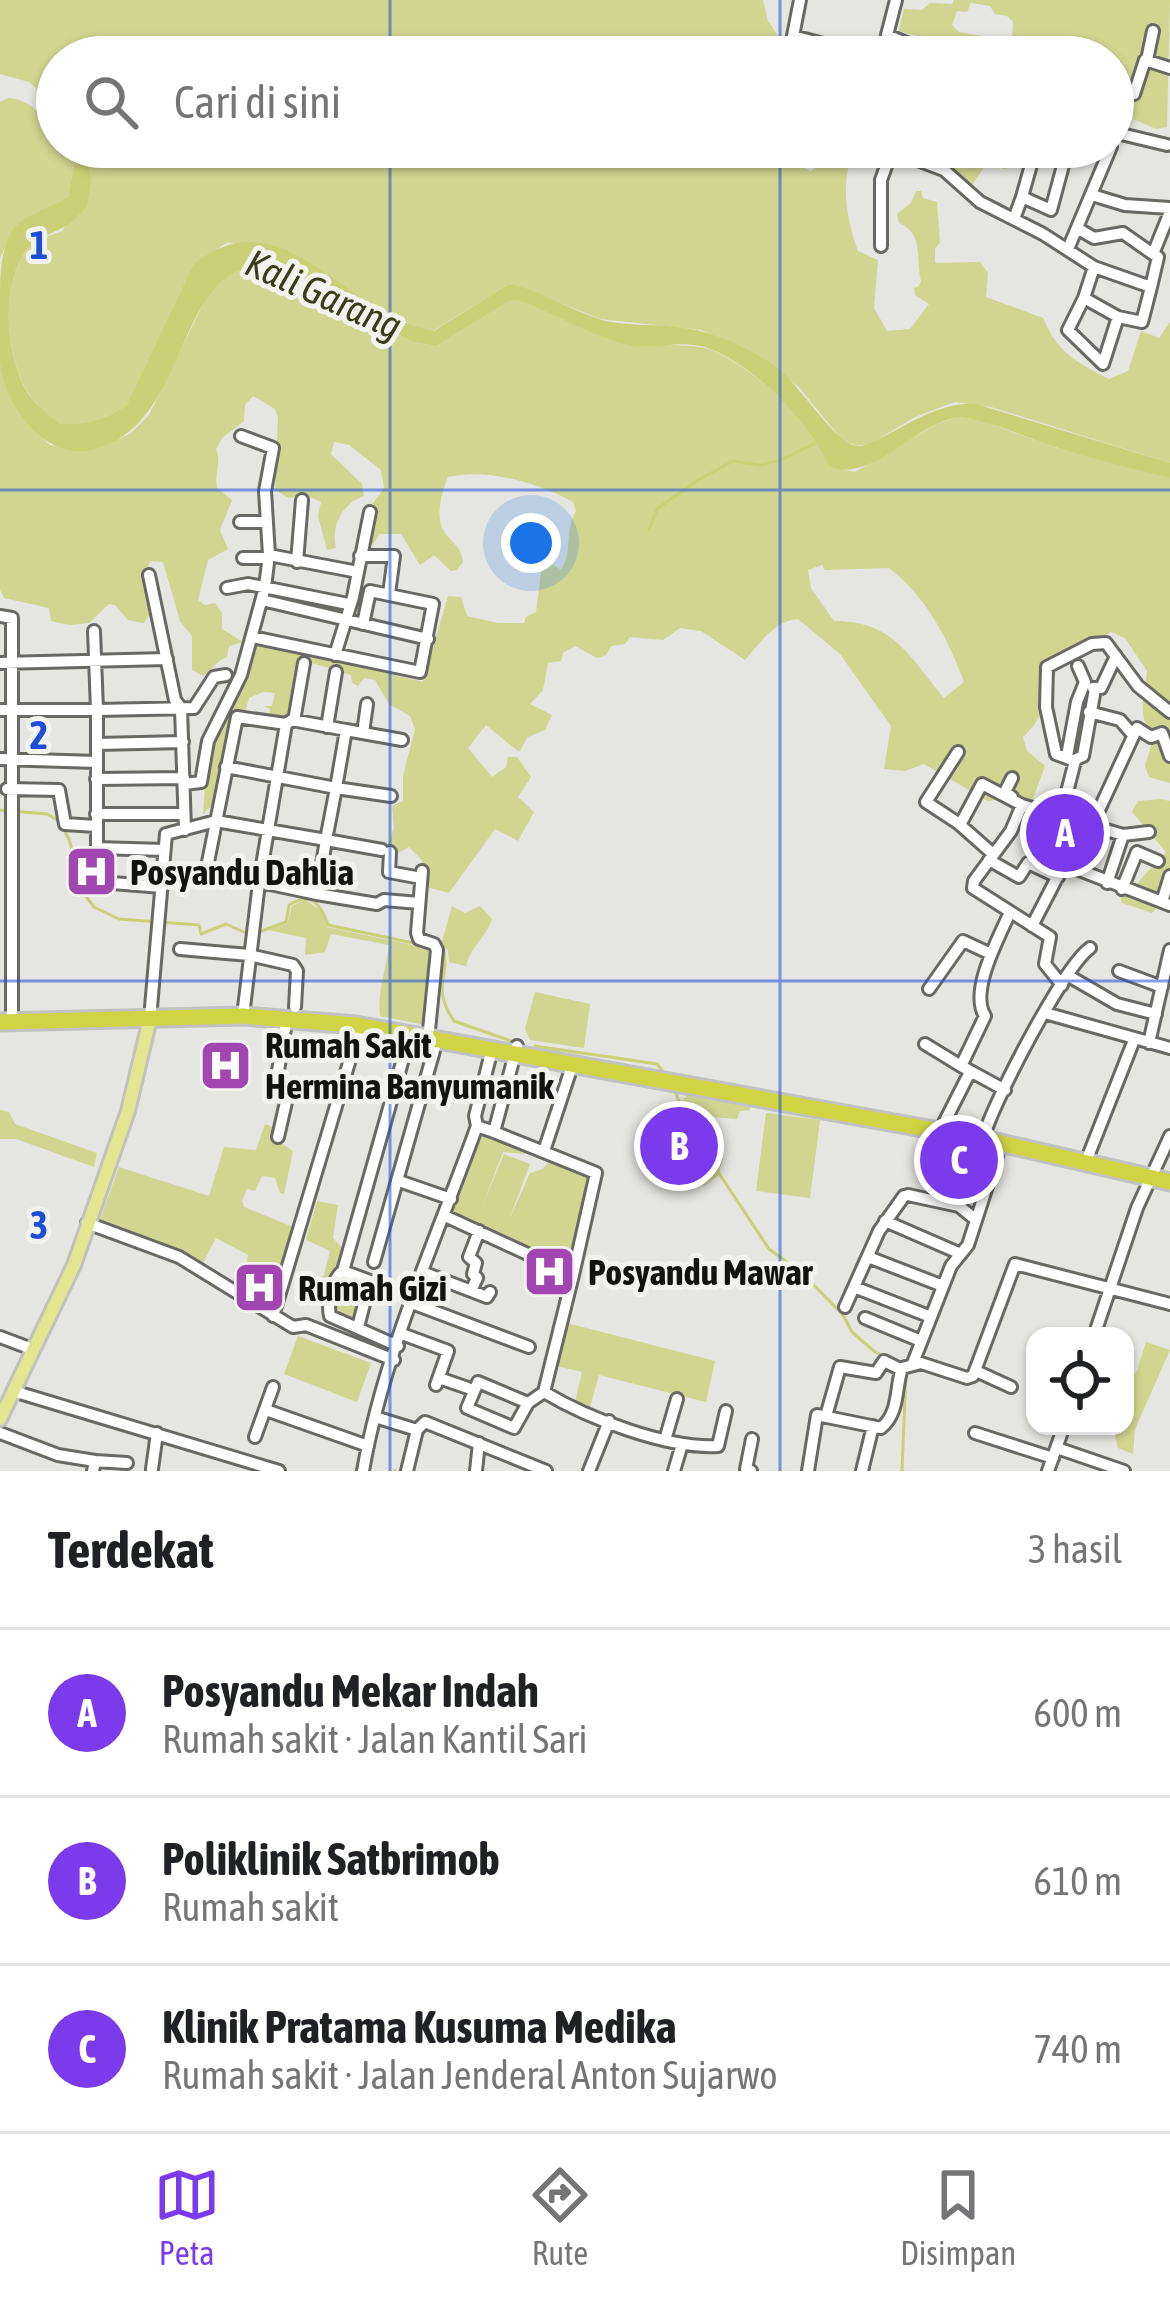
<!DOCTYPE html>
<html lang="id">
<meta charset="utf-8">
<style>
body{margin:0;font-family:"Asap Condensed",sans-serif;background:#f2f2f2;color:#202124}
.controls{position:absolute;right:36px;bottom:36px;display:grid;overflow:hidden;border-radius:24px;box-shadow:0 3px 9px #0004}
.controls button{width:108px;height:108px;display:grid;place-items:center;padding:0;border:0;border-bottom:3px solid #e0e0e0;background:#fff;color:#202124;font:60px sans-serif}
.you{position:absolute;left:531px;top:543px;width:42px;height:42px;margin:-30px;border:9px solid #fff;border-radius:50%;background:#1a73e8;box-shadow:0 0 0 18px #1a73e833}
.badge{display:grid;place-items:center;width:78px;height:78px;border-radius:50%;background:#7c3aed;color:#fff;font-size:39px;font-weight:700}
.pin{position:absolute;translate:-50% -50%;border:6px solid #fff;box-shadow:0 3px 12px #0006}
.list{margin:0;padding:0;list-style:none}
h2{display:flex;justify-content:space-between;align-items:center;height:156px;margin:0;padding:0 48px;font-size:51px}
h2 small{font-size:39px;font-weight:400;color:#757577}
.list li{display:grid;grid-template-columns:78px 1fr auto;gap:36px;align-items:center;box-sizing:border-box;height:168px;padding:0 48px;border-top:3px solid #e0e0e0}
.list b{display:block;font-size:45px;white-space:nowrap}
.list p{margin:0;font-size:39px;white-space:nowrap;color:#757577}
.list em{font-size:39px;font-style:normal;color:#757577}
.icon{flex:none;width:66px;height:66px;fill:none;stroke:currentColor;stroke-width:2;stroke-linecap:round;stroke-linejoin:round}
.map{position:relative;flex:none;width:1170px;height:1471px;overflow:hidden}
.search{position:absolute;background:#fff;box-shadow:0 3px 9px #0004;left:36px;right:36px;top:36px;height:132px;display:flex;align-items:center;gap:30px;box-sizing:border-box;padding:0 42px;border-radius:66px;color:#757577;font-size:45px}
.sheet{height:660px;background:#fff}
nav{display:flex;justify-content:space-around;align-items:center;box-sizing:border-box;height:168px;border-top:3px solid #e0e0e0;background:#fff;font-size:33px;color:#757577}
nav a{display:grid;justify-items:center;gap:6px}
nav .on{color:#7c3aed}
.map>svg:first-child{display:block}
</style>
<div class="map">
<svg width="1170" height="1471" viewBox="0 0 1170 1471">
<rect width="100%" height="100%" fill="#e5e5e1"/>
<!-- green -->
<path fill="#d0d590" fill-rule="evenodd" d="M0 0H763L768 21 782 42 777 57H57V107L29 82 0 74Z
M954 0H1170L1167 127 1156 129 1133 119V100L1126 86 1113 83V57H1011L1013 22 1007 16 995 14 990 6 971 3 967 12 957 11 952 25 959 32 993 38 988 57H948L921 37 899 31 904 9 922 10 930 3 952 4Z
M8 98C30 99 43 116 57 132V147L73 148 74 165 68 197 15 226 0 258V102Z
M84 147H785L800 166 811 171 819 164 821 147H861C836 168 847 223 858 251L878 260 874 308 887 331 910 329 929 304 915 295 914 288 919 286 921 281C915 257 925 235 899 223L897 214 911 203 916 191H921L923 198 937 202 940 242 935 249V263L980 262 988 273 986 297 1043 318C1057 352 1077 363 1109 379L1128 371 1141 331 1159 338 1170 322V463L991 407 955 402 915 417 870 444 856 446 842 440 799 387 745 349 701 330 600 319 516 285H507L433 331 415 327 360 299 313 266 228 242 193 265 127 404C111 419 83 425 61 424 49 415 35 405 27 391 5 354 0 281 29 247 38 238 51 235 63 231L90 158Z
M920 147H1020L1012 167 1004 169 988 161 972 185 940 162 923 160 916 152Z
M241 266 261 267 413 342 436 346 508 300H517C566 316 618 335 669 344 684 347 698 344 714 351 755 369 814 423 828 466L855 472 937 424 957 417 976 419 1057 448 1170 478V783L1149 777 1145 766 1153 739C1136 711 1145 699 1147 671L1125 638 1111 632 1080 652 1060 658C1051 687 1046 717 1023 737L1027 751 1045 766 1031 804 1009 798 988 801 924 764 905 771 884 769 891 726 840 654 798 619C774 621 760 643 745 660L701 631 680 628 663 640 630 637 625 644 611 646 606 655 597 658 575 646 563 653 561 661 548 663 543 690 530 704 552 715 545 730 528 737 519 752 486 725 468 748 492 777 506 767 508 757H517L531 777 518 797 534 812 518 841 495 829 449 893 426 887 422 860 409 847 390 858 384 855 394 828 392 806 403 801V776L415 729 410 716 389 704 375 680 364 678 358 686 352 683 351 675 312 663 305 666 289 719 269 717 270 709 264 706H272L275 693 263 692 249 698 245 712 235 715 217 800 203 814 207 759 252 644 257 642 423 682 448 596 461 597 467 616 498 623H524L526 617 536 612 542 565 537 557 546 551 547 560 561 570C573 551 564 532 576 511L573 502C538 483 488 468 448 477 442 491 436 513 442 528 449 542 461 544 463 562L457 570 451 571 434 555 420 565 401 534H379L373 545 367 543 373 503 384 488 381 470 349 445 334 442 331 454 362 484 364 496C343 503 330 526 336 548L327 550 318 516 321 502 305 495 289 498 275 490 278 418 275 409 253 396 245 405 244 421 222 438 216 449C222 460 214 475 217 488L232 500 220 530 228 549 208 560 198 600 205 605 215 603 222 613V629L243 642 229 646 227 657C215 661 214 670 203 676L192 670V636L180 621 163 562 150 561 143 581 149 615 144 623 128 620 115 605 109 604 89 623 70 625 51 621 49 608 4 598 0 590V366L25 421 50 445 90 450 130 434 149 415 214 282ZM822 565 825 570 889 568C925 595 949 640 964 682L944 698C909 656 894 621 834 621L811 588 808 570Z
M1161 799 1170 801V902L1161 903 1152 913 1122 903 1119 892 1133 890C1143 874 1155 866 1166 852L1132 812 1138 801Z
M305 900 323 912 327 927 426 948 435 954 425 1025 380 1016C377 994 386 969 389 945L331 934 325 952 305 955 306 938 268 930 287 924 292 906Z
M452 906 465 913 480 906 492 919C484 941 472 944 466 966L449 962 448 950 441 945Z
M535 992 590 1004 584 1048 530 1040 525 1029Z
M690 1094 749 1103 750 1110 740 1111 737 1119 699 1116 696 1126 707 1133 710 1147 723 1159 718 1176 705 1185 669 1177 666 1166 670 1157 682 1161C691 1143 686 1125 674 1112L676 1105Z
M0 1110 9 1112 15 1124 97 1153 94 1167 16 1139H0Z
M766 1113 820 1120 810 1198 756 1191Z
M265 1124 275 1128 279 1142 293 1151 284 1194 280 1193 275 1178 262 1176 255 1191 247 1189 242 1201 244 1207 298 1229 270 1312 262 1305 279 1268 274 1263 264 1272 255 1273 246 1288 240 1291 233 1279 247 1263 248 1255 216 1238 202 1265 99 1222 119 1167 209 1196 224 1147 256 1150Z
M484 1131 527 1150 525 1154 503 1152 481 1209 504 1154 530 1164 509 1220 530 1173 543 1169 550 1160 595 1175 568 1269 484 1238 476 1250 484 1226 459 1220 451 1212Z
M317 1201 338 1205 333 1238 346 1252 340 1272 352 1278 351 1290 363 1296 355 1324 329 1316 328 1299 313 1291 315 1280 324 1275 330 1251 306 1240Z
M567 1323 715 1361 706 1402 599 1375 589 1411 574 1406 582 1372 556 1366Z
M298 1336 371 1363 357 1402 284 1374Z
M1146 1342 1170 1350 1135 1429 1133 1454 1118 1448 1114 1431 1104 1426H1125V1383L1137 1371Z"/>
<!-- water -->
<path fill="#cad075" d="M72 147H84L91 180 87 205C65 236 46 229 28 248 0 283 5 354 27 392 35 405 49 415 61 424 83 425 111 419 127 404L193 265C283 192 342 315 434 331L507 285H516C545 294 573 311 602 320 626 326 652 324 676 327 710 330 742 345 771 363 796 378 834 443 856 446 877 449 928 400 976 404L1170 463V478C1134 469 1097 460 1061 449 1036 442 976 414 954 418 914 426 868 485 828 466 814 424 741 351 695 345 674 342 651 349 630 345 591 337 555 312 517 300L508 301 436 346 413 342 261 267C174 265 191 429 91 450 44 460 6 406 0 365 0 344 0 321 0 300 0 276 0 251 13 229 23 216 53 206 68 197L74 165Z"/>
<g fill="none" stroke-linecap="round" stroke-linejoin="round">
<!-- stream -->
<path stroke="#cad075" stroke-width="3" d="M649 530 657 509 698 480 733 461 761 465 781 460 817 442
M0 810 47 814 59 821 69 839 85 895 94 907 119 919 199 925 201 934 226 924 246 933
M256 933 286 922 289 905C311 891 321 904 328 925L418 944
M443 949C451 976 430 985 454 1021L511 1041
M535 1046 657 1064 663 1072
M674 1090 699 1143 769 1249 802 1273 843 1315 852 1332 875 1352 900 1363
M395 1470V1471
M902 1471 906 1371"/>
<defs>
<path id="minor" d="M800 0 793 36 873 57
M896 0 887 35 928 52 926 57
M928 52 935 44 968 57
M1147 60 1153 31
M1113 89 1123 92 1113 137
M1123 92 1134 94 1145 60 1170 68
M1113 132 1167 145
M891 150 944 170 980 202 1043 234 1094 267 1151 287 1158 257 1153 254 1170 212
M1092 195 1125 205 1170 208
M1022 197 1036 147
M1014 219 1022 197 1051 210 1068 147
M1077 228 1094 238 1123 233 1153 254
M881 246V180L893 147
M1068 249 1111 147
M1094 267 1084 298 1118 317 1142 322 1151 287
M1084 298 1068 330 1103 364 1118 317
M240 522H266
M269 555 358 572
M360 556H394L389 594
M243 558H269
M297 562 302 500
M149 575 175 700 181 708 185 830
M227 588 248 584 348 604
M262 600 428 639
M0 616 12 618V1022
M94 631 97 710 194 708 214 677 226 675
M252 637 420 672 433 604 370 591 363 624
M335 655 353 597 370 512
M0 663 167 659
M1093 688H1101L1116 656
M0 710H97V848L164 850
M1089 712 1120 720 1133 735
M294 721 304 663
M327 727 336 672
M346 730 402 740
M363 733 367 704
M97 744 183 742
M958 752 926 802 958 823 993 854
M1067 756 1077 702 1085 682 1078 666
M0 759 97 762
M1074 760 1083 756 1095 689
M226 767 336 788 346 730 292 720 286 724 237 717 207 867 209 871 317 894 326 840 382 850
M1012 778 1005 792 1012 797
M96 779 184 778
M184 784 201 782 208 741 241 675 265 587 269 555 265 491 273 448 241 436
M7 789 59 790 65 824 96 826
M1022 805 1011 831 974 881 973 888 1050 937 1045 964 1062 985
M96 814H184
M1093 823 1137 728 1151 737 1162 733 1170 756
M960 825 982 784 1022 805 1123 835 1107 883
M1123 835 1149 832
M97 848 100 882 162 887
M390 852 389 872 421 878
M989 860 1019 877 1028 863 1058 877
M1064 864 1170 905
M422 871 417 933 419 939 434 944 437 950 429 1030
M1122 889 1137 852 1158 861
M317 894 377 904 384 900 419 903
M1162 902 1170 876
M1032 926 1064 864 1074 834 1067 792 1075 761 1056 754 1046 707 1047 667 1092 644 1106 643 1138 686 1170 712
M180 949 249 955 293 965 297 971 295 1007
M1119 971 1162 987
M1067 975 1117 1004 1156 1014
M929 989 963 941 991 954
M1045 1013 1170 1048
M243 1016 259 883 286 724
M150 1019 166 834 216 821 326 840 336 788 391 796
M1149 1043 1170 950
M925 1044 961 1066
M1005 1090 961 1066 985 1016C969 991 999 938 1010 912
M944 1123 970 1072
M477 1126 475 1116 492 1049
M494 1132 596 1173 573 1275
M278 1137 289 1089 277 1077 287 1017
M983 1139C992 1104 1064 966 1090 948
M544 1151 573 1063
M1089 1154 1134 1040
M399 1181 451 1199
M908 1195 959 1206 975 1219
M445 1216 573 1275 544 1392
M885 1221 961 1254
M87 1223 179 1257 293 1327 306 1325 394 1360
M868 1257 943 1286
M374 1262 437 1040
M343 1271 413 1297
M422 1272 487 1297 490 1292
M854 1287 931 1317
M471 1291 477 1278 473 1274 476 1263 469 1257 479 1231
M412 1303 529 1347
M845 1307 879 1231 904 1196
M273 1316 360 1026
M865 1318 921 1341
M358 1327 370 1281
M402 1334 448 1351 436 1385
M1094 1336 1137 1208 1170 1136
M0 1337 32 1349
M398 1346 330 1316C327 1304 333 1277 343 1271L410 1034
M913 1363 951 1266 968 1245 1001 1143
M976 1371 1011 1387
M439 1378 468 1388
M13 1391 279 1471
M544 1392C587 1418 667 1449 718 1446L726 1411
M528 1403 478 1382 467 1408 514 1428 528 1403 544 1392
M266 1410 368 1446
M826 1416 840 1367 876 1373 884 1361 900 1369
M375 1417 417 1430
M0 1433 58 1455 95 1461 93 1471
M975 1433 1053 1458
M255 1437 273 1387
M665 1440 677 1399
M1057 1448 1124 1471
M95 1461 127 1463
M152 1469 157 1433
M363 1471C383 1355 437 1237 477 1126L494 1132 517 1046
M407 1471 417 1430 425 1422 546 1471
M476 1471 479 1443
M589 1471 609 1421
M674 1471 682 1444
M751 1471 746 1469 752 1439
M808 1471 817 1415 881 1428C900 1412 895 1388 902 1368L921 1363 967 1378 973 1376 1015 1264 1170 1304
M862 1471 873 1426
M1048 1471 1064 1426"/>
<path id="major" d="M0 1419 74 1265 128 1111 150 1019"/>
<path id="highway" d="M0 1022 243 1016 356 1025 983 1139 1170 1182"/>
</defs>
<!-- minor casing -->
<use href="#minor" stroke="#686865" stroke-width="16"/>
<!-- major casing -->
<use href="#major" stroke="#c1c1c1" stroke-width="18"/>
<!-- highway casing -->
<use href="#highway" stroke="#c1c1c1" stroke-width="21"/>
<!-- minor -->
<use href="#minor" stroke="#fff" stroke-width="10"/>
<!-- major -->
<use href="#major" stroke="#e2e68e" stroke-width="12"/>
<!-- highway -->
<use href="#highway" stroke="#cfd542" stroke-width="15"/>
</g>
<!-- grid -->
<path fill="none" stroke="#1d4ed8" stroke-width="3" stroke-opacity="0.55" d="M390 0V57M780 0V57M390 147V1471M780 147V1471M0 490H1170M0 981H1170"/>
<!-- icons -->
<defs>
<symbol id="hospital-square" viewBox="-11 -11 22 22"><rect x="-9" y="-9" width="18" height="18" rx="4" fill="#a247b1" stroke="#f2f3ef"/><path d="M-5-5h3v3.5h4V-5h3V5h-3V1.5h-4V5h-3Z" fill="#fff"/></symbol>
</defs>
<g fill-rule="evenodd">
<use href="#hospital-square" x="62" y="842" width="59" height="59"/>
<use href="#hospital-square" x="196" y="1036" width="59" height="59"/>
<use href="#hospital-square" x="520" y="1242" width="59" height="59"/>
<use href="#hospital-square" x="230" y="1258" width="59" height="59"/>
</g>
<g text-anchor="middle" stroke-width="10" stroke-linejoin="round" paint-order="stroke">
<!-- poi labels -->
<g font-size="36" font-weight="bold" fill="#121210" stroke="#f2f3ef" text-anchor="start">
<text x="130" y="885">Posyandu Dahlia</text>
<text x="265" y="1058">Rumah Sakit<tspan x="265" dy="41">Hermina Banyumanik</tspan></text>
<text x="588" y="1285">Posyandu Mawar</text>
<text x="298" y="1301">Rumah Gizi</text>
</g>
<!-- water labels -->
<g font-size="39" font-style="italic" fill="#3b3d16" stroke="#f2f3ef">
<text transform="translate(324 294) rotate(24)" y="14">Kali Garang</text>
</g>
</g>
<g font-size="39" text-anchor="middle" font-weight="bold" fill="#1d4ed8" stroke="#f2f3ef" stroke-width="10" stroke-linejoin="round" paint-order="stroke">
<text x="39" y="259">1</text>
<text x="39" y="749">2</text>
<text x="39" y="1239">3</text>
</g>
</svg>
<div class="controls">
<button><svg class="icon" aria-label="locate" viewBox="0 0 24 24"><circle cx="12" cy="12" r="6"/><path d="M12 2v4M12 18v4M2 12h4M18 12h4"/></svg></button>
</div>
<div class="you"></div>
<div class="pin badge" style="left:1065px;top:833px">A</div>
<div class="pin badge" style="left:679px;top:1146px">B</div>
<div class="pin badge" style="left:959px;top:1160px">C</div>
<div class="search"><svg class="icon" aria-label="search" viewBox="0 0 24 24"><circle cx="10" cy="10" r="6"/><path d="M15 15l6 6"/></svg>Cari di sini</div>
</div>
<section class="sheet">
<h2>Terdekat<small>3 hasil</small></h2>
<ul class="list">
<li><span class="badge">A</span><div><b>Posyandu Mekar Indah</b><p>Rumah sakit · Jalan Kantil Sari</p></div><em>600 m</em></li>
<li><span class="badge">B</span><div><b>Poliklinik Satbrimob</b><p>Rumah sakit</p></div><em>610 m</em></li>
<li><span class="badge">C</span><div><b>Klinik Pratama Kusuma Medika</b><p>Rumah sakit · Jalan Jenderal Anton Sujarwo</p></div><em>740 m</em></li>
</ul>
</section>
<nav>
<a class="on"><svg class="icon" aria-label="map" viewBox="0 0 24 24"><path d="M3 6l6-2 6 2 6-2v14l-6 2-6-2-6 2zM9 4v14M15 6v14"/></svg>Peta</a>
<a><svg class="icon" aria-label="directions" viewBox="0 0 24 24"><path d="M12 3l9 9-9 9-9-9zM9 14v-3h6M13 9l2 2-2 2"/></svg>Rute</a>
<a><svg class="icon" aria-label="saved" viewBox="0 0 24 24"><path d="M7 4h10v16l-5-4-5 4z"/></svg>Disimpan</a>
</nav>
